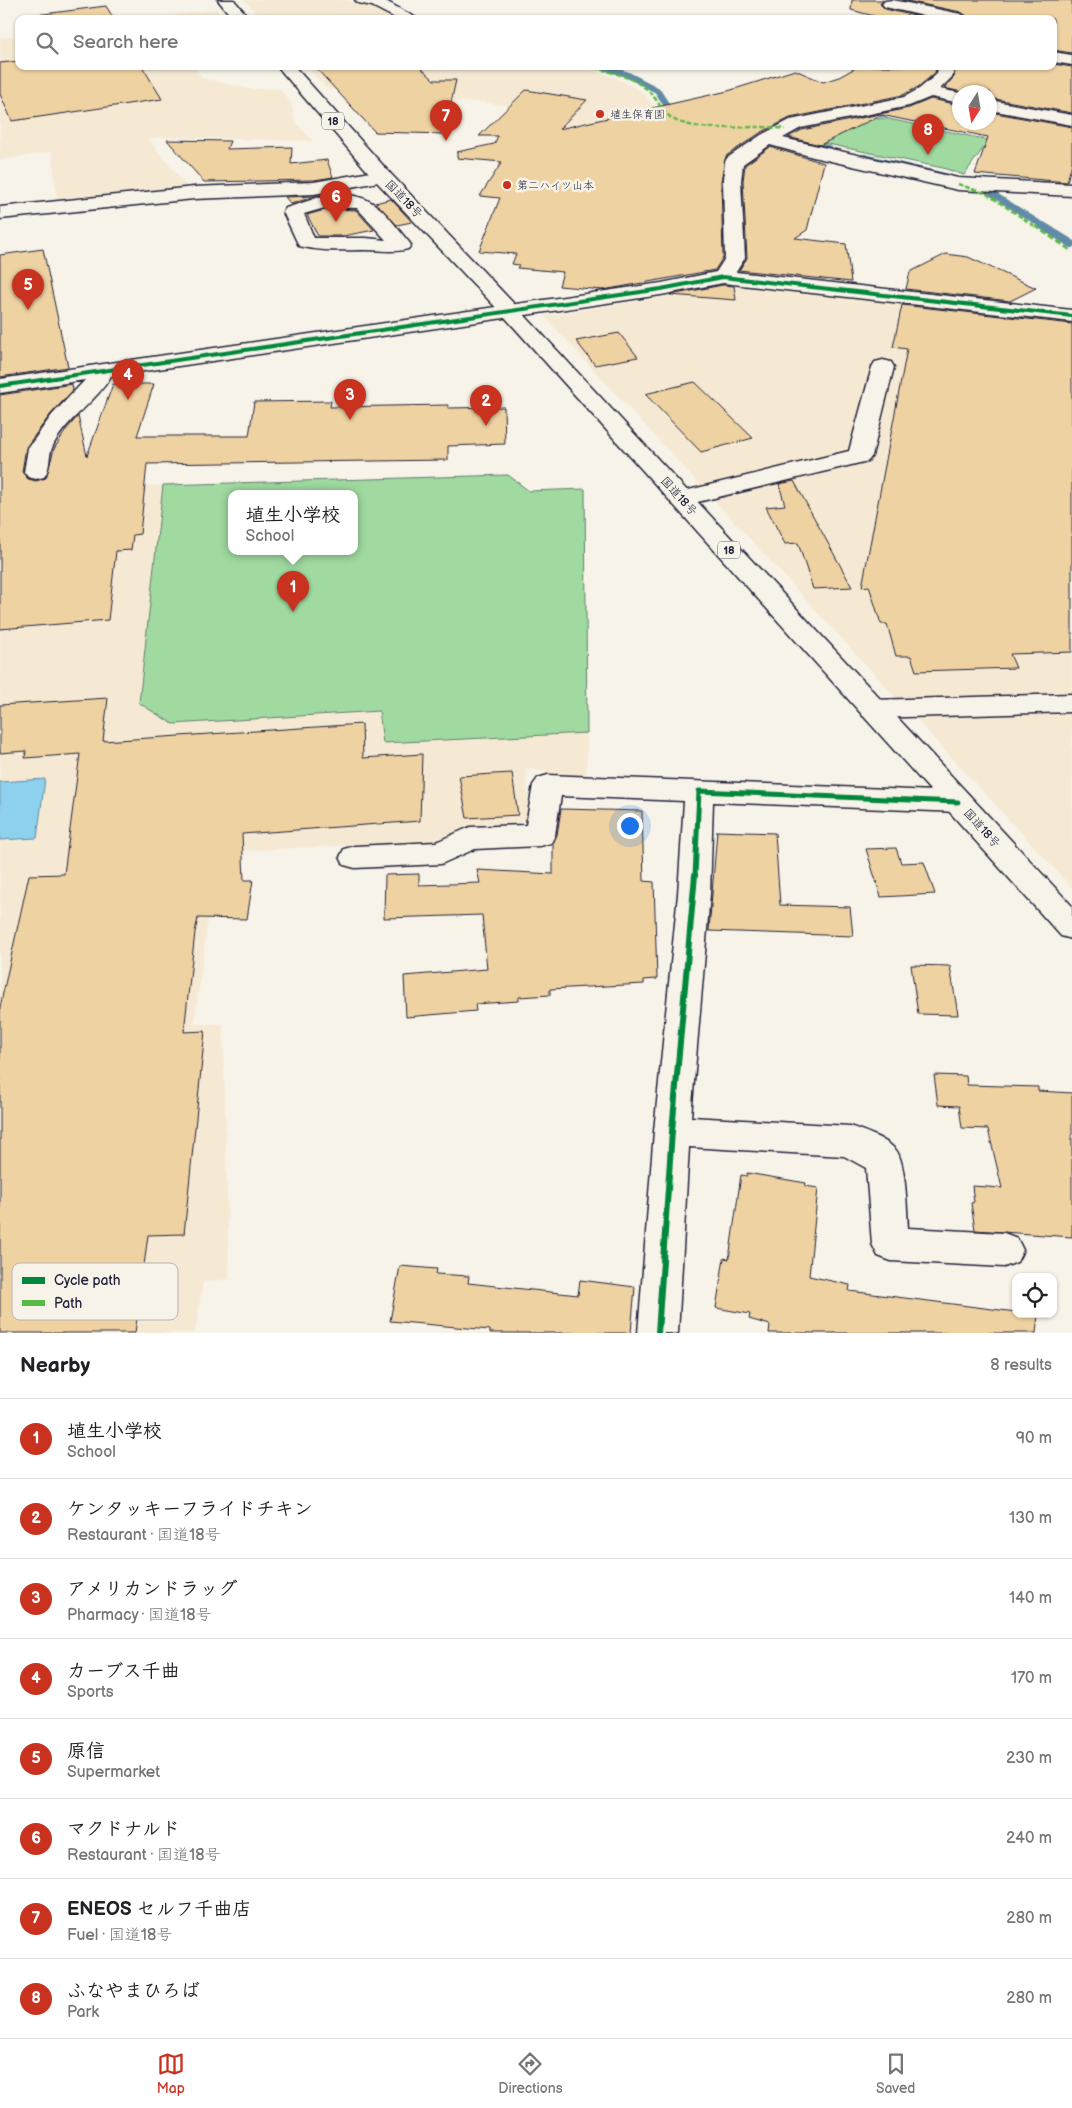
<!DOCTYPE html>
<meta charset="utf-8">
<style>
body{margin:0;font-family:"Balsamiq Sans","Klee One",sans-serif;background:#f2f2f2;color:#202124}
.controls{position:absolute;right:15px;bottom:15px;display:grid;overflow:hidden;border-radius:10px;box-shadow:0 1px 4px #0004}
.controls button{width:45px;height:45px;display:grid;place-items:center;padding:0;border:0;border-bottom:1px solid #e0e0e0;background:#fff;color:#202124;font:25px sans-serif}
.compass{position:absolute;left:952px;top:85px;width:45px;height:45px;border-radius:50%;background:#fff;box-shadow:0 1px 4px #0004;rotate:191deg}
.you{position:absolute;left:629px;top:825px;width:18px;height:18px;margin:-12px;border:4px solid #fff;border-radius:50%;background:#1a73e8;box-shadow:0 0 0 8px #1a73e833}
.badge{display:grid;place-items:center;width:32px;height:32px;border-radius:50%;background:#c8321e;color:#fff;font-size:16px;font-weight:700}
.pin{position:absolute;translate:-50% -41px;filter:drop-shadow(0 1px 2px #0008)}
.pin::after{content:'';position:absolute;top:26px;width:18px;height:15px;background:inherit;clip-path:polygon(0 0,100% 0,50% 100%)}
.popup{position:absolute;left:228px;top:490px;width:130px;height:65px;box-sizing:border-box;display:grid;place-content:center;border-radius:10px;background:#fff;filter:drop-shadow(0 1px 4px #0005);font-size:16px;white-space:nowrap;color:#757577}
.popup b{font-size:19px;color:#202124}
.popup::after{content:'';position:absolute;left:50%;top:100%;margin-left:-10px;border:10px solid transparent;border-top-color:#fff}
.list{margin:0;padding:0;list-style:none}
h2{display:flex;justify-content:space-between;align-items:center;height:65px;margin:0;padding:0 20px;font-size:21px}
h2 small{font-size:16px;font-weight:400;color:#757577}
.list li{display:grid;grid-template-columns:32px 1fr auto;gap:15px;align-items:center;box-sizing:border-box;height:80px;padding:0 20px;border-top:1px solid #e0e0e0}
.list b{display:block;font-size:19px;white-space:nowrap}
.list p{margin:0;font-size:16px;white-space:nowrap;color:#757577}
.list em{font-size:16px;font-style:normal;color:#757577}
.icon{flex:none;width:28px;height:28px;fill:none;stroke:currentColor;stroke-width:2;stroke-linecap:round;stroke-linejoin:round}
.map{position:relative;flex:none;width:1072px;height:1333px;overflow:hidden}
.search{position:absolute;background:#fff;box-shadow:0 1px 4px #0004;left:15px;right:15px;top:15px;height:55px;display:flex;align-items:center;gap:12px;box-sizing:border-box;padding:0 18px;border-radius:10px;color:#757577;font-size:19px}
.sheet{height:705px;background:#fff}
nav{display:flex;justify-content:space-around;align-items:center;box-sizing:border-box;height:70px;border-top:1px solid #e0e0e0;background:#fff;font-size:14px;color:#757577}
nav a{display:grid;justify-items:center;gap:2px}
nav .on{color:#c8321e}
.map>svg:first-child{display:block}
</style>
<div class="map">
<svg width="1072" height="1333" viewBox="0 0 1072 1333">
<rect width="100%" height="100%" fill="#f7f3e8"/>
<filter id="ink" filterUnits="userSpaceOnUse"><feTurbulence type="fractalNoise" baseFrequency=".02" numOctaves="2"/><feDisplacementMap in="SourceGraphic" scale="10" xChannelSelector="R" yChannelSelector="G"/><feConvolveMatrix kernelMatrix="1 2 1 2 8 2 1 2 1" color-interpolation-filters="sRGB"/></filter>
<g filter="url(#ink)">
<!-- built -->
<path fill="#f5e9d3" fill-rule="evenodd" d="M244 0H343L376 6 403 19H262Z
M216 9 224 19H147Z
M19 36V66H194L202 78 250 89H280L291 103 295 122 313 141 159 137 148 139 187 187 57 199 52 152 0 160V38Z
M306 66H578L616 78 636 88 645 94 661 117 762 128 725 160 534 130 542 111 481 102 366 99 326 88Z
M731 286 1072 321V888L544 316Z
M508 475 529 491 585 489 587 775H562L526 768 529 808 526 820 507 827 466 829 429 841 217 852 194 1024H223L229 1279 203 1282 195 1333H0V490ZM232 493H354V551H232Z"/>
<!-- green -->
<path fill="#a0daa0" stroke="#617e6e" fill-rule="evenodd" d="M884 118 989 140 964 175 943 168 813 141 816 129Z
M508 475 529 491 585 489 587 733 383 743 379 711 173 724 139 703 163 485ZM232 493H354V551H232Z"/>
<!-- water -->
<path fill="#8dd1ef" stroke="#628ba7" d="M45 779 37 838 0 840V782Z"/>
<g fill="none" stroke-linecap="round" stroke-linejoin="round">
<!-- stream-far1 -->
<path stroke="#628ba7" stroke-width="6" d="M600 66 626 74 657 90 673 115
M858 118 893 112
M805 142 830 149
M864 157 949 177
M980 186 1045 227"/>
<!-- stream -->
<path stroke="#628ba7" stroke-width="8" d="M1043 226 1072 244"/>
</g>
<!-- building -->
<path fill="#efd2a2" stroke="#22223b" d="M852 0H883L880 4 885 9 928 19H885L851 10Z
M902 0H1072V53L1053 50V19H971L961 12Z
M106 6 114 19H38L36 15Z
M19 61V66H142L162 99 12 121 0 94V63Z
M1053 64 1072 67V113L990 98V92H962L944 88 954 77 956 66H1053Z
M314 66H419L434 80H456L444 134 375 132Z
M859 66H936L935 73 918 87 903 95 790 118 760 133 726 156 721 181 723 257 715 270 603 290 559 286 563 272 517 268 519 265 512 264 516 254 479 251 500 198 480 196 502 162 457 158V152L494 144 498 136H479L526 90 587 100 559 129 728 91 795 70 823 82 839 77Z
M931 99 960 105V122H990V112L1072 127V163L1067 182 975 174 988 137 881 115 820 145 788 137 802 130 909 108Z
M167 140 230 141 227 149 292 147 291 164 327 160 333 177 314 180 204 182Z
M770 147 824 163 807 230 795 238 846 244 851 282 739 270 747 258 743 181 745 165Z
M338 192V194L316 196 291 204 285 197 314 196Z
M391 199 412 222 397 225 375 203Z
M328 209 356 210 374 230 343 236H318L307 215Z
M43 249 68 367 0 377V255Z
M946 254 968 257 1036 288 1010 301 906 289 910 272Z
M723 285 734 286 736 300 670 295Z
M902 305 1072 324V652L1010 654 1016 668 916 671 911 656H896L887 624H881L869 586 862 587 907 349 893 347Z
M619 333 638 357 595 365 576 341Z
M695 382 753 438 701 452 645 394Z
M72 384 73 390 51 414 26 447 22 472 28 479 36 481 46 478 54 449 66 430 78 416 87 456 113 384H154L137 436H249L254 402 331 401 330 407 448 405V408L504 407 505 444 448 446V460L147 464 140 534 133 535 131 550 116 551 108 620 0 629V395Z
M794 481 806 503 852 587 813 589 798 543 785 544 766 507 785 505 779 484Z
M108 698 103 741 362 724 363 758 422 754 420 821 242 834 244 880H253L247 919 198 918 195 932 184 1032 205 1031 184 1234 148 1235 135 1333H0V1007L29 875 64 874 80 754 25 758 26 751 0 753V705Z
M512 773 518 815 467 818 459 776Z
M561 809 642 811 644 881 654 882 657 979 644 980V984L550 989V995L519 997V1001L475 1004 476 1011 406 1017 404 976 487 969 482 915 384 918 385 875 419 874V885L480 883 477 870 553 874V844L557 835Z
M717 831 775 833 780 905 850 907 853 936 709 931Z
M896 848 901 863 924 862 935 894 881 897 866 849Z
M911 965 950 966 958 1015 918 1014Z
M934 1075 966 1076 967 1085 1038 1087V1091L1072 1093V1237L975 1230 971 1203 974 1202 972 1186 1002 1188 988 1129 962 1128 959 1106 938 1105Z
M747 1173 806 1183 805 1186 818 1188 809 1276 850 1285 849 1291 1016 1312V1314L1038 1315 1036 1333H769L770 1325 749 1319 750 1314 716 1308 724 1258 729 1259 741 1175 747 1176Z
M400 1266 437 1269 436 1274 469 1276 468 1283 578 1295 580 1280 635 1287 631 1333H490V1330L390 1321Z"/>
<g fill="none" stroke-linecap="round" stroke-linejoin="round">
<defs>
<path id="minor" d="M355 0H384L418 19H397L372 6 358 3Z
M893 0 961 14 969 19H937L885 7 882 4 885 1Z
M1053 52 1072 55V65L1053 62Z
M938 66H954L953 76 940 89 960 93V103L931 97 909 106 801 128 783 138 958 178 1072 184V196L958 190 813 157 770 145 743 164 741 181 745 258 736 272 1072 310V322L723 283 661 295 111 376C96 403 65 419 52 448 48 457 51 468 44 477L36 479 28 477 24 472 28 448 52 415 85 380 0 393V379L661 283 716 272 725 258 723 181 725 162 727 158 761 135 790 120 904 97 919 89 937 74Z
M990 100 1072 115V125L990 110Z
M382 170 389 172 391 176 389 180 314 194 194 199 0 219V207L194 187 314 182Z
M349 195C380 199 389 219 408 241L411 245 408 249C394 253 381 250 366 250 342 250 322 252 299 246L283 212 286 208 317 198ZM328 207 357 208 386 240 366 238H314L304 214Z
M883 360 891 362 894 367 872 456 868 461 681 506 672 504 669 499 672 494 849 451 872 367 875 362Z
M1072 694V712L873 718 863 716 859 709 863 702 873 700Z
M548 775 958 792 969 795 973 802 969 809 958 812 713 802 710 894 691 1117 850 1126C864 1131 884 1138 895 1149 906 1159 907 1212 908 1228L1004 1233 1017 1238 1023 1250 1017 1262 1004 1267 891 1261 878 1256 872 1244 866 1168 844 1156 689 1147 678 1333H638L654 1131 678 894 684 801 561 796 555 835 551 843 540 846 475 849 441 864 355 868 344 865 340 857 344 849 355 846 436 842 470 827 526 825 533 785 538 778Z"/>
<path id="highway" d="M218 0H234L250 19H233Z
M277 66H294L389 172 517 307 1072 906V939L1061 936 503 315 375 180Z"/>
</defs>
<!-- minor casing -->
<use href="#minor" stroke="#22223b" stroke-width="3"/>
<!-- highway casing -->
<use href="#highway" stroke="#22223b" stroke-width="3"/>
<!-- minor -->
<use href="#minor" fill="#f7f3e8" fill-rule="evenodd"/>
<!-- highway -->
<use href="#highway" fill="#f7f3e8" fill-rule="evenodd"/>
<!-- quiet-far1 -->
<path stroke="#58b947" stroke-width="2.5" stroke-dasharray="5 2.5" stroke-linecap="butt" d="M587 66C606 71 628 75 644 87 658 97 662 116 679 122 712 134 750 123 785 129
M958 184 987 194 1036 227"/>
<!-- quiet -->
<path stroke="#58b947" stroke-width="3" stroke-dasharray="6 3" stroke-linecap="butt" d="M1035 226 1072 251"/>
<defs>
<path id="cycleway-far2" d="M0 386 661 289 723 277 1072 316"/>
<path id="cycleway-far1" d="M695 876 699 791 958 802"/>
<path id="cycleway" d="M658 1333 672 1131 695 875"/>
</defs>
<!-- cycleway-far2 casing -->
<use href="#cycleway-far2" stroke="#f7f3e8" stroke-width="6"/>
<!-- cycleway-far1 casing -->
<use href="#cycleway-far1" stroke="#f7f3e8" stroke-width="8"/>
<!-- cycleway casing -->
<use href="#cycleway" stroke="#f7f3e8" stroke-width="9"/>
<!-- cycleway-far2 -->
<use href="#cycleway-far2" stroke="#00873e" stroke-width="4"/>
<!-- cycleway-far1 -->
<use href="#cycleway-far1" stroke="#00873e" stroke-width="5"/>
<!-- cycleway -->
<use href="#cycleway" stroke="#00873e" stroke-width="6"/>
</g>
</g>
<!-- markers -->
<g fill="#c8321e" stroke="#f7f3e8" stroke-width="2">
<circle cx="600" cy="114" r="5"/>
<circle cx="507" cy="185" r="5"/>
</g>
<g text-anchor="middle" stroke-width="5" stroke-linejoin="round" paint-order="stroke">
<!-- far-poi labels -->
<g font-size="11" fill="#22223b" stroke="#f7f3e8" text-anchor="start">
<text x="610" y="118">埴生保育園</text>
<text x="517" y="189">第二ハイツ山本</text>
</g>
<!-- shield labels -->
<g fill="#f7f3e8" stroke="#62616f" stroke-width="1">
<rect x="322" y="112.5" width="22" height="17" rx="4"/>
<rect x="718" y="541.5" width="22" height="17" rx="4"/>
</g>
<g font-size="11" font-weight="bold" fill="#22223b">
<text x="333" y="125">18</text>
<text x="729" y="554">18</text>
</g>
<!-- street labels -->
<g font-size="12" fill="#22223b" stroke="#f7f3e8">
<text transform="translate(404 199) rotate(46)" y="4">国道18号</text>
<text transform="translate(679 496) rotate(48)" y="4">国道18号</text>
<text transform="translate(982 828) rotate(48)" y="4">国道18号</text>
</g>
</g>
<!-- legend -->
<rect x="12" y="1263" width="166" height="57" rx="8" fill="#f7f3e8" stroke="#b7b4b4" stroke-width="1"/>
<rect x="22" y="1277" width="23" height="7" fill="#00873e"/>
<rect x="22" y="1300" width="23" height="6" fill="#58b947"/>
<g font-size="14" fill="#22223b">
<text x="54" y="1285">Cycle path</text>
<text x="54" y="1308">Path</text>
</g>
</svg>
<div class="controls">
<button><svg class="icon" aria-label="locate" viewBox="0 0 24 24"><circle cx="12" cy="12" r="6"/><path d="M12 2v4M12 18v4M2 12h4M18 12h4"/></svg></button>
</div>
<svg class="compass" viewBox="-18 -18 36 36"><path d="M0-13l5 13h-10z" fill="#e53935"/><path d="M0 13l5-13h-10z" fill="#757577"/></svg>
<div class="you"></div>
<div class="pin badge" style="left:293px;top:612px">1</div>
<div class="popup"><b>埴生小学校</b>School</div>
<div class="pin badge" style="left:486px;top:426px">2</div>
<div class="pin badge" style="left:350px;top:420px">3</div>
<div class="pin badge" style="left:128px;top:400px">4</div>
<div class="pin badge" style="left:28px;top:310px">5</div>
<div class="pin badge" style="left:336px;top:222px">6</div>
<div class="pin badge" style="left:446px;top:141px">7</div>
<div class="pin badge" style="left:928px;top:155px">8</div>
<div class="search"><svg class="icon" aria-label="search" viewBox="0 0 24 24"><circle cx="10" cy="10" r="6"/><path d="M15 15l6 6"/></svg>Search here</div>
</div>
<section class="sheet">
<h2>Nearby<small>8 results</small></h2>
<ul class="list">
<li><span class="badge">1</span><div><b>埴生小学校</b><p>School</p></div><em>90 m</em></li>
<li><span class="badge">2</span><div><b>ケンタッキーフライドチキン</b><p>Restaurant · 国道18号</p></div><em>130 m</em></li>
<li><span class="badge">3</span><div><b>アメリカンドラッグ</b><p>Pharmacy · 国道18号</p></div><em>140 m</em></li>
<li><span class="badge">4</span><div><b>カーブス千曲</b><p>Sports</p></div><em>170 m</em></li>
<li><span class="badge">5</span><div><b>原信</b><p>Supermarket</p></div><em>230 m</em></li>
<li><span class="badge">6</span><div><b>マクドナルド</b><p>Restaurant · 国道18号</p></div><em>240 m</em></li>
<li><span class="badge">7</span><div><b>ENEOS セルフ千曲店</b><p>Fuel · 国道18号</p></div><em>280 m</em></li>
<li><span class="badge">8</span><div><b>ふなやまひろば</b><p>Park</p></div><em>280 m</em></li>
</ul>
</section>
<nav>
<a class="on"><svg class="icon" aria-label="map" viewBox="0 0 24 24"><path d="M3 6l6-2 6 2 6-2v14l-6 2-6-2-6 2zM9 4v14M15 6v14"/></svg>Map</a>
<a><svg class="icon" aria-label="directions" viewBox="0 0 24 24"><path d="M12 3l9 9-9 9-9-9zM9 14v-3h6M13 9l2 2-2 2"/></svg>Directions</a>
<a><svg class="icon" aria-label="saved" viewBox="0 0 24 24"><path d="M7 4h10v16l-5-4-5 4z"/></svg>Saved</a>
</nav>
